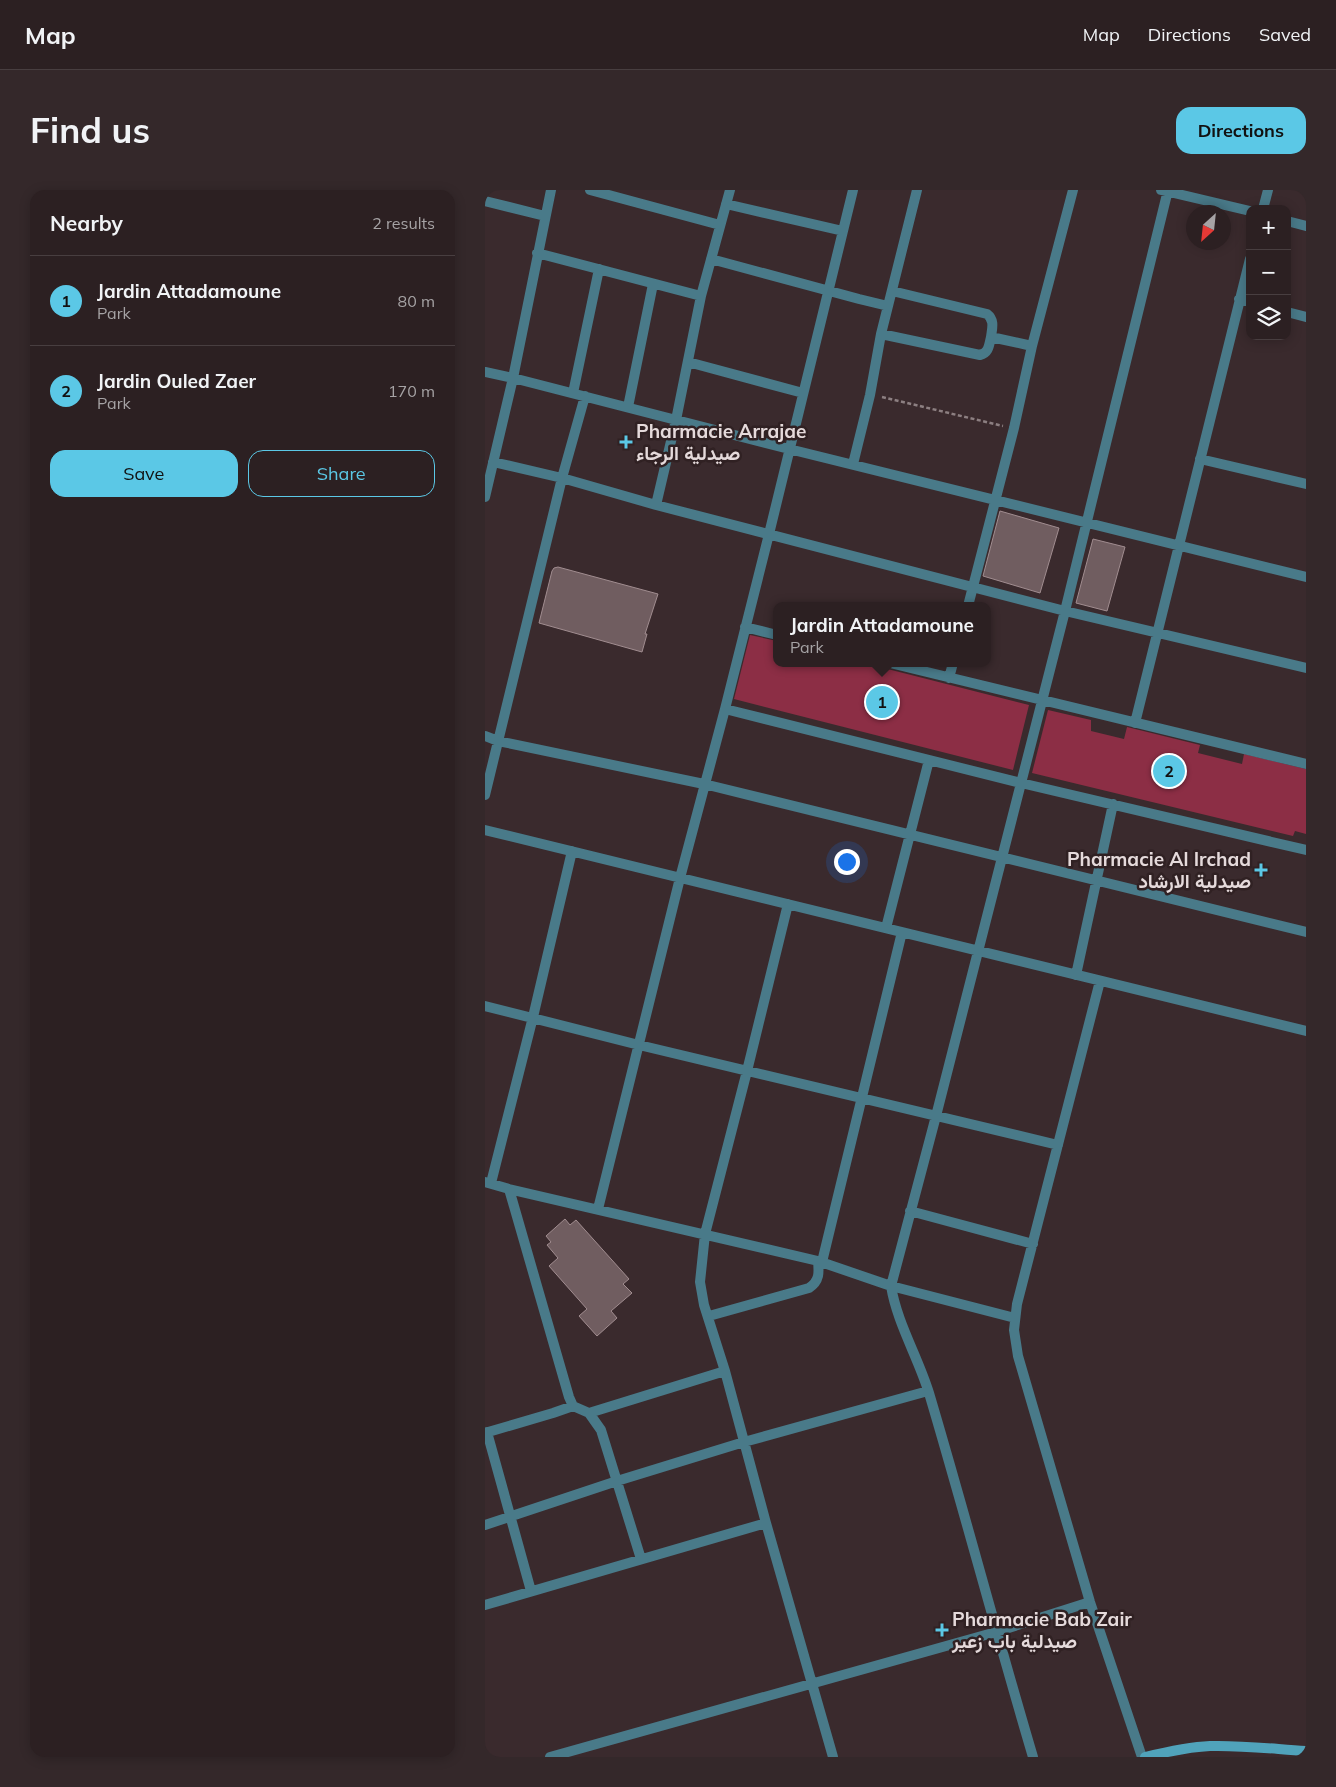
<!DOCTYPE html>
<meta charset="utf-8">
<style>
body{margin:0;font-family:Mulish,Vazirmatn,sans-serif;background:#34282a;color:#f1f3f6}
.controls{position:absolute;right:15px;top:15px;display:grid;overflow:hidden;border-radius:10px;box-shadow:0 2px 12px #0003}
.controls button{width:45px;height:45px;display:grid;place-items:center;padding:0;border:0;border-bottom:1px solid #483e40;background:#2c2022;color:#f1f3f6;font:25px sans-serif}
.compass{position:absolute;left:701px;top:15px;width:45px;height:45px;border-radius:50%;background:#2c2022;box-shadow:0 2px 12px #0003;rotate:207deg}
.you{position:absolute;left:361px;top:671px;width:18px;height:18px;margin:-12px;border:4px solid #fff;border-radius:50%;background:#1a73e8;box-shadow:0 0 0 8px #1a73e833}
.badge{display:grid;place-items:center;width:32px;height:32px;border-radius:50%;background:#5bc8e6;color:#111;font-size:16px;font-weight:700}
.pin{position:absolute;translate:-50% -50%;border:2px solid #fff;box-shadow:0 1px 5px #0006}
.popup{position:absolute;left:288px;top:412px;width:218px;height:65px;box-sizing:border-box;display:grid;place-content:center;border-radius:10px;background:#2c2022;filter:drop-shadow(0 1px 4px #0005);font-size:16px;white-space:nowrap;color:#a6a3a5}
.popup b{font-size:19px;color:#f1f3f6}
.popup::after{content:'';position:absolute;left:50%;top:100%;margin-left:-10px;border:10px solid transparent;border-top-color:#2c2022}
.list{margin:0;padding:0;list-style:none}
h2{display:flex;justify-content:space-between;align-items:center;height:65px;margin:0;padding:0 20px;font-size:21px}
h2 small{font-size:16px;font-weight:400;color:#a6a3a5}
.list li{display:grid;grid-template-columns:32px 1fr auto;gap:15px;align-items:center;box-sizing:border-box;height:90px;padding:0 20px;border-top:1px solid #483e40}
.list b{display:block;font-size:19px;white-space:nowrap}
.list p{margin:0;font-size:16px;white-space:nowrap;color:#a6a3a5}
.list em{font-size:16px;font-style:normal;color:#a6a3a5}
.actions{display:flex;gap:10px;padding:15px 20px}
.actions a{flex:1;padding:11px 0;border:1px solid #5bc8e6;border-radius:15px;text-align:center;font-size:18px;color:#5bc8e6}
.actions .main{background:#5bc8e6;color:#111}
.icon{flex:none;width:28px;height:28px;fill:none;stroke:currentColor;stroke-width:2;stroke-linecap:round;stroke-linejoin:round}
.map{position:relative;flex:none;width:821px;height:1567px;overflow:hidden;border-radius:15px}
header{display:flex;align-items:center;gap:30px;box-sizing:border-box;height:70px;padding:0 25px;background:#2c2022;border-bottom:1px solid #483e40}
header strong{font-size:24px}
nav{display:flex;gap:28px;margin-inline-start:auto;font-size:18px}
.intro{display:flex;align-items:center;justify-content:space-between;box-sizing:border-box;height:120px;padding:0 30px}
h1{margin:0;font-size:35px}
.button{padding:12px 22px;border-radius:15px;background:#5bc8e6;color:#111;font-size:18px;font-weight:700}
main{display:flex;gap:30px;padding:0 30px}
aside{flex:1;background:#2c2022;border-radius:15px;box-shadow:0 2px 12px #0003}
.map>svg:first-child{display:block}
</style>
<header>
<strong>Map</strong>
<nav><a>Map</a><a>Directions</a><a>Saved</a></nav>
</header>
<div class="intro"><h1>Find us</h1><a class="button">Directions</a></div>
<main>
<aside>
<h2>Nearby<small>2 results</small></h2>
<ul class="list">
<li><span class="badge">1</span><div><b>Jardin Attadamoune</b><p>Park</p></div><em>80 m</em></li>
<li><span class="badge">2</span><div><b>Jardin Ouled Zaer</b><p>Park</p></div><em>170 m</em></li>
</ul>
<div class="actions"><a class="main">Save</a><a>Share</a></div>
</aside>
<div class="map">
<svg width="821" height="1567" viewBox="0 0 821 1567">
<rect width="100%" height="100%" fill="#3a2a2d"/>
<!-- green -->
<path fill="#8c2e45" d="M265 445 292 451V473H379L544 515 528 580 249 509Z
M563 520 606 530V541L639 549 642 537 715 555 713 563 757 574 759 564 821 579V644L810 641 808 646 547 583Z"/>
<!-- building -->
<path fill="#705d60" stroke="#a18d90" d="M515 321 574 338 555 403 498 386Z
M608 349 640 357 622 421 591 413Z
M73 377 173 404 160 444H162L157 462 54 433 67 381 69 378Z
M80 1029 85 1035 91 1030 144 1089 138 1094 147 1103 126 1121 132 1128 112 1146 94 1126 102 1119 64 1076 73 1068 62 1055 66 1052 61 1046Z"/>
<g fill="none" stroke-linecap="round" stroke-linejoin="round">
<!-- path -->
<path stroke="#8c7f81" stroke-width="2.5" stroke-dasharray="4 2.5" stroke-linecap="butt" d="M397 207 518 236"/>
<!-- street -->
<path stroke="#497a89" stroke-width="10" d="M105 0 235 35
M676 0 765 21
M0 11 60 26
M241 14 358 41
M778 19 783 0
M802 31 821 36
M52 63 216 106
M226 69 374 109 403 116
M407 101 502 124C510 130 507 139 506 147L547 156
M754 109 765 112
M802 122 821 127
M396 144 495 165C504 163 504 155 506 147
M203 172 318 203
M0 182 28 188 304 259 821 387
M88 203 114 79
M143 217 168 94
M715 269 821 294
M8 272 77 288 171 315 580 421 821 478
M368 274 385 205 396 144 432 0
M0 307 28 188 66 0
M171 315 191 230 216 106 245 0
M483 416 529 238 547 156 588 0
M260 437 292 445
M405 473 821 574
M464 488 468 473
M240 519 536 593 821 660
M650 533 765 69
M0 546 13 551 219 594 821 742
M0 605 77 288 100 206
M0 640 821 841
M303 714 262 881 220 1044 215 1092 219 1115 240 1181 281 1333 348 1567
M401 738 444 570
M591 785 628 614
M615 791 532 1114 529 1140 533 1166 605 1412 657 1567
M0 816 154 855 573 955
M0 992 24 999 333 1071 406 1096 530 1128
M6 993 48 827 87 661
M113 1019 195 688 240 519 284 344 368 0
M425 1021 548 1054
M337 1072 417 742
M224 1126 324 1098C335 1091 334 1082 333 1071
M88 1216 104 1223 116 1240 156 1369
M104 1223 240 1181
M2 1242 46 1401
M0 1243 68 1223 88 1216 84 1207 24 999
M0 1335 132 1291 259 1252 443 1201
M0 1415 281 1333
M65 1567 511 1442 605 1412
M548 1567C512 1446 480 1324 444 1203 433 1167 412 1133 406 1096L451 926 580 421 683 0"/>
<!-- secondary -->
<path stroke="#50a3bb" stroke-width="10" d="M660 1567C681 1562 703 1557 725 1556 757 1555 789 1559 821 1561"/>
</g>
<!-- markers -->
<g fill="#5bc8e6" stroke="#302123" stroke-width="2">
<path d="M138.5 244.5h5v5h5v5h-5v5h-5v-5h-5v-5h5z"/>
<path d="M773.5 672.5h5v5h5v5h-5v5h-5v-5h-5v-5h5z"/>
<path d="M454.5 1432.5h5v5h5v5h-5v5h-5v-5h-5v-5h5z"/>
</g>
<g text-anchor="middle" stroke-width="5" stroke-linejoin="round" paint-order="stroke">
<!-- poi labels -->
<g font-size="19" font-weight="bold" fill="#e5dadb" stroke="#302123" text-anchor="start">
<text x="151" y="248">Pharmacie Arrajae<tspan x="151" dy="22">صيدلية الرجاء</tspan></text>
<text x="766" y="676" text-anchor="end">Pharmacie Al Irchad<tspan x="766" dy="22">صيدلية الارشاد</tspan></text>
<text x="467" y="1436">Pharmacie Bab Zair<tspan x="467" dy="22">صيدلية باب زعير</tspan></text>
</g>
</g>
</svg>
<div class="controls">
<button>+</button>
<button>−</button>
<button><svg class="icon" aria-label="layers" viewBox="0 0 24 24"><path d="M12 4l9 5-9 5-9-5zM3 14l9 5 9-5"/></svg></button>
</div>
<svg class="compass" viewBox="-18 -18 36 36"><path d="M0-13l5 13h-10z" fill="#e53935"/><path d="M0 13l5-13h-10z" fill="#a6a3a5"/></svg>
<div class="you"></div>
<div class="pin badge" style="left:397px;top:512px">1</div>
<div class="popup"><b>Jardin Attadamoune</b>Park</div>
<div class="pin badge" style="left:684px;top:581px">2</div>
</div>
</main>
